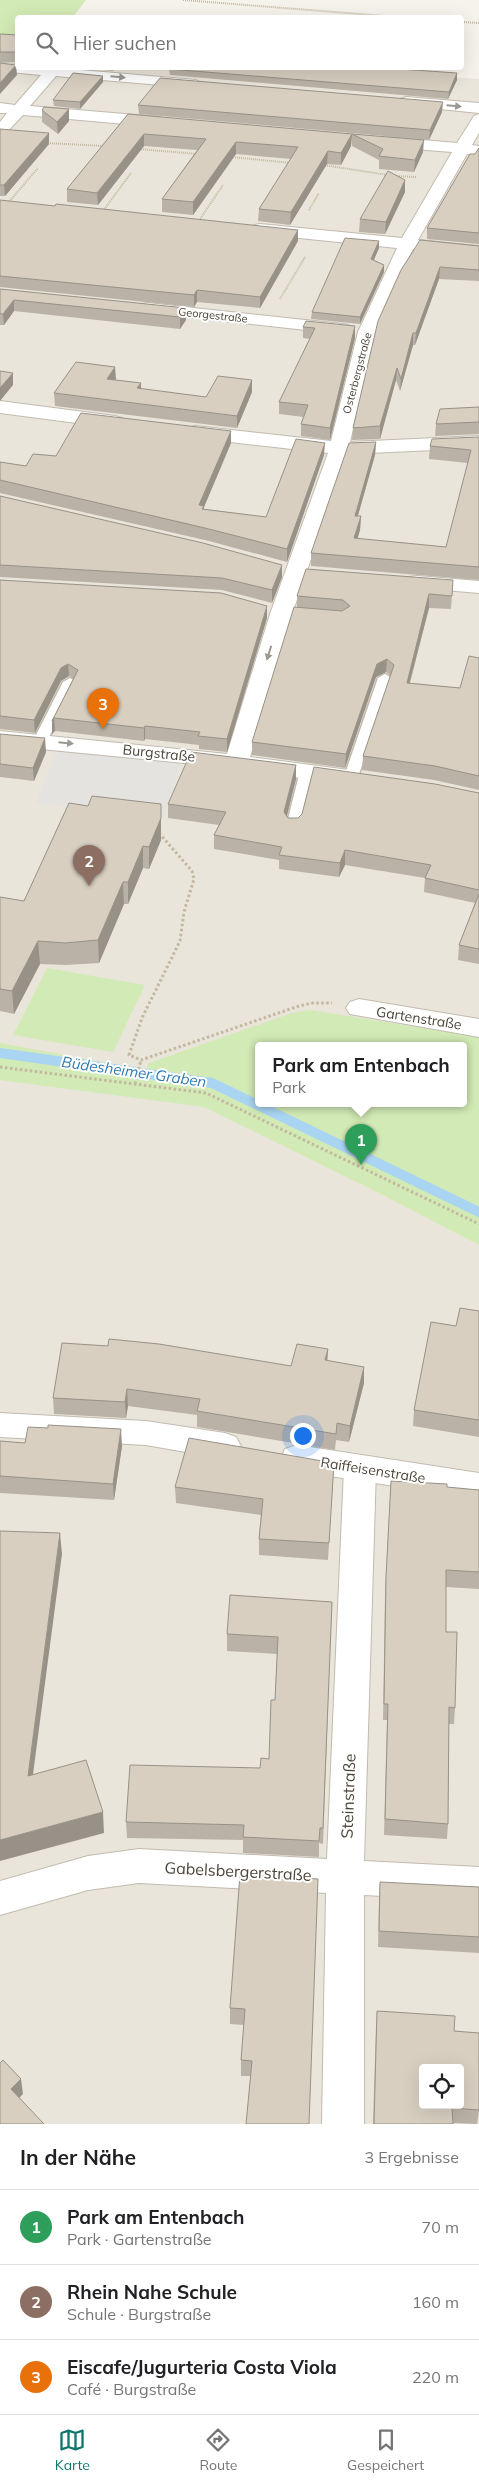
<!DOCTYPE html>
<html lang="de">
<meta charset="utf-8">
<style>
body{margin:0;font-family:Mulish,sans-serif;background:#f6f6f6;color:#202124}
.controls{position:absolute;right:15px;bottom:15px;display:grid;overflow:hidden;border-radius:5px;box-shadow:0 5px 20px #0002}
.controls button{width:45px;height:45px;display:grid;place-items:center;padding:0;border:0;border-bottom:1px solid #e0e0e0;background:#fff;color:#202124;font:25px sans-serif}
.you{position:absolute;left:302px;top:1435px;width:18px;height:18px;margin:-12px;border:4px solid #fff;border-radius:50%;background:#1a73e8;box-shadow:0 0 0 8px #1a73e833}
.badge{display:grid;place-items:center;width:32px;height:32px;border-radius:50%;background:#0f766e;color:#fff;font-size:16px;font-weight:700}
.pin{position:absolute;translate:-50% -41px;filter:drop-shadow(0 1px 2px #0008)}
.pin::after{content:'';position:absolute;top:26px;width:18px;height:15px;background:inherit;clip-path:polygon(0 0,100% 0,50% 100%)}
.popup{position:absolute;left:255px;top:1042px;width:212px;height:65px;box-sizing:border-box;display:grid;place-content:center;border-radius:5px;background:#fff;filter:drop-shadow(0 1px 4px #0005);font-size:16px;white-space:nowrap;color:#757577}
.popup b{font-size:19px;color:#202124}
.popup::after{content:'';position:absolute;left:50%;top:100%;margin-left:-10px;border:10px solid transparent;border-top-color:#fff}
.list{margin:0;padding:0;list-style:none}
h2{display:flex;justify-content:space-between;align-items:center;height:65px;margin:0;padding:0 20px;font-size:21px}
h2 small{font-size:16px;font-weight:400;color:#757577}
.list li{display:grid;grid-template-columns:32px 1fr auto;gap:15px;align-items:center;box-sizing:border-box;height:75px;padding:0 20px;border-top:1px solid #e0e0e0}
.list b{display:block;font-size:19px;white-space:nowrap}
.list p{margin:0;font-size:16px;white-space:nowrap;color:#757577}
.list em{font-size:16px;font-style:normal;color:#757577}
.icon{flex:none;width:28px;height:28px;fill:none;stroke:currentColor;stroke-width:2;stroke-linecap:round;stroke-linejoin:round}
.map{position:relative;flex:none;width:479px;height:2124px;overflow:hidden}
.search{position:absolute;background:#fff;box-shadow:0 5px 20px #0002;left:15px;right:15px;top:15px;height:55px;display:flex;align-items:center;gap:12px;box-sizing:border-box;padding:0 18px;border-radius:5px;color:#757577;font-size:19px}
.sheet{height:290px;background:#fff}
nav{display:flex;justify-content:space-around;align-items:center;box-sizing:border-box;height:70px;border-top:1px solid #e0e0e0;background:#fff;font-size:14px;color:#757577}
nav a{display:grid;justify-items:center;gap:2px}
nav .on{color:#0f766e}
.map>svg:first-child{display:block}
</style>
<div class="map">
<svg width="479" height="2124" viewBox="0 0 479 2124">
<rect width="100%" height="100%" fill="#f6f3ec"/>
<!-- residential -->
<path fill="#eae5da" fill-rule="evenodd" d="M0 41 17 42 18 68H332L479 79V2124H0ZM258 1046H464V1104H258ZM423 2068H460V2105H423Z"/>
<!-- green -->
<path fill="#d2eab5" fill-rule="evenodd" d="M0 0H86L73 17 18 18 17 35 0 34Z
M47 968 145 985 113 1052 13 1035Z
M310 1010 479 1037V1245L379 1193 204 1107 0 1080V1043L146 1070 149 1063 292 1013ZM258 1046H464V1104H258Z"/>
<!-- parking -->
<path fill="#e5e3e0" d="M58 750 182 762 163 816 35 803Z"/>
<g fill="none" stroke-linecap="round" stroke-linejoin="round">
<!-- stream -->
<path stroke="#a9d4f2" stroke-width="10" d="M0 1053 212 1083 479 1212"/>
<defs>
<path id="service" d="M385 674 392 678 358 777 351 781 346 780 344 777 378 678Z
M70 678 77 682 47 741 45 744H35L33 741 63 682Z
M307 767 314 771 300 827 298 830H288L286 827 300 771Z"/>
<path id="minor" d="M0 63 18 64V68H57L196 80 203 84 196 88 56 76 30 106 160 117 168 122 160 127 23 115 5 134 0 136V122L7 113H0V103L15 105 41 75 0 71Z
M406 97 479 103V113L401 105 398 102 401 99Z
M479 114V133L472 145 479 146V154H467L418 240 479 246V256L413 249 376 332 350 442 479 436V448L347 454 292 614 250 757 349 770 357 772 361 777 357 782 349 784 184 763 0 745V731L227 754 270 614 328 453 195 438 188 436 185 432 188 428 195 426 331 441 358 332 397 248 260 234 254 233 252 229 254 225 260 224 402 238 452 152 388 147 380 142 388 137 457 143 474 116Z
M148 303 342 324 348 325 351 329 348 333 342 334 142 312 139 308 142 304Z
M0 401 115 416 122 418 125 422 122 426 115 428 0 413Z
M417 576 479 581V593L409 587 406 582 409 577Z
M359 999 479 1019V1037L350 1014 346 1008 350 1002Z
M360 1456 372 1460 376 1469 364 1861 479 1867V1901L364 1895V2124H322L326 1893 139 1883 88 1890 0 1915V1881L88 1856 139 1849 327 1859 344 1469 348 1460Z"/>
<path id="tertiary" d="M0 1413 146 1421 225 1433 236 1437 241 1446 236 1455 225 1459 146 1445 0 1437Z
M297 1445 479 1473V1499L297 1471 285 1467 281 1458 285 1449Z"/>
</defs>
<!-- service casing -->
<use href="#service" stroke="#c2bbae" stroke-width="3"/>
<!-- minor casing -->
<use href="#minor" stroke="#c2bbae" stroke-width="2"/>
<!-- tertiary casing -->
<use href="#tertiary" stroke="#c2bbae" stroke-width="2"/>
<!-- path-far1 -->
<path stroke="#c4b79f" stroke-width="2" stroke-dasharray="1 1" stroke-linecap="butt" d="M183 0 410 18
M462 22 479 23
M46 143 105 146
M139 149 197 154
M231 157 292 163
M323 165 388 175
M395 176 416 177
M8 203 38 168
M309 210 319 193
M103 211 131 173
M198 222 223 185
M280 299 305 257"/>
<!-- path -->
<path stroke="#c4b79f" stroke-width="3" stroke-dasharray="2.5 2.5" stroke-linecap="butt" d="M159 833 192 871 194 879 184 912 180 941 142 1018 129 1055 141 1060 296 1007 311 1003H332
M0 1067 206 1093 479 1224
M135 1084 141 1060"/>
<!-- service -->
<use href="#service" fill="#fff" fill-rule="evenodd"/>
<!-- minor -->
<use href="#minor" fill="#fff" fill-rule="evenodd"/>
<!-- tertiary -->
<use href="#tertiary" fill="#fff" fill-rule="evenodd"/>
</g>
<!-- wall -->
<path fill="#bab2a6" d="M0 34 18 35V62H0Z
M81 68H116L113 71Z
M169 69 457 80 448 99 170 75Z
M103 76V82L80 109 54 106 53 100Z
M138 105 442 112 429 140 139 114Z
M42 110 69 121 58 134 42 122Z
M128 114 352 134 351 146 341 165 327 164 290 225 258 221 259 209 291 159 236 154 193 215 162 212V199L197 150 144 146 98 205 67 202V189Z
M0 129 49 144 5 196H0Z
M352 134 423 152 414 172 379 169V160L352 146Z
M479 148V244L427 239V228Z
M405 180V192L385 234 359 232 360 219Z
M0 200 298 241 260 308 197 302 194 307 0 287Z
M379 241V248L374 260 384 265V272L360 324 311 319 312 312Z
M479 246V281L439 279 415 345H413L400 391 396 380 380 439 352 440 353 428 401 270Z
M0 289 186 308V320L180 329 14 311 4 325H0Z
M355 326V338L330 440 301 436V424L304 417 279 414V402L310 339 303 338V327Z
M116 379 115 380 141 383V389L206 397 252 380V392L237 428 55 406 54 393Z
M479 407V434L435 436 436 424Z
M231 431V443L204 507V509L266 517 324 455 287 562 209 541 0 493V462L26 466 56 456Z
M479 437V580L311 566V553L376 442 375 455 358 516H361L360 530 357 539 446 547 468 463 429 459 430 446Z
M0 496 282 565V577L272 603 222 590 0 577Z
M0 580 267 606V618L227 752 199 749V745L145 739 144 741 55 731 52 734V721L73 679 69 676 61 681 35 733 0 729Z
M453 580 451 609 429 608 410 683 460 688 479 658V790L434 780 362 770 363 756 391 676 386 672 376 677 345 768 252 755V742L297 607V596Z
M0 734 46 752 34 781 0 777Z
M296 765V779L287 816 288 818H298L479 793V964L458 960 459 945 475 903 424 892 425 878 345 865 339 877 279 869V860L214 849V835L219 825 168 818V804Z
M69 803 161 840 149 869 143 868 128 904H124L99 963 66 965 40 964 14 1014 0 1011V897L24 901Z
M479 1311V1437L413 1426 414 1410Z
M328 1349 327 1361 364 1367V1383L349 1442 336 1440 335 1450 197 1427V1415L128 1406 126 1418 54 1414 53 1398 291 1366Z
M0 1441 25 1443 122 1446 114 1500 0 1493Z
M333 1479 328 1560 259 1555V1539L261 1515 176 1503 175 1487Z
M391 1481 447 1487 479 1490V1589L446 1587V1632L455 1708 454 1724H449L448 1824 447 1839 384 1835 387 1720H383L385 1594Z
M332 1602 323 1844 319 1843V1857L243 1853V1840L127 1838 126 1822 260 1768 269 1759 275 1700 277 1654 227 1651V1634Z
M318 1879 251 2076H241V2060L244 2025 230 2024V2008Z
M380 1882 479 1887V1953L378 1947 379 1898Z
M377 2011 454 2031 479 2033V2111L477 2124 453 2123V2124H373L376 2027Z"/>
<!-- shaded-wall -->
<path fill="#979187" d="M16 65 17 75 0 94V83Z
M457 73V80L448 99 449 92Z
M103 76V82L80 109V102Z
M443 102 442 112 429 140 430 130Z
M69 109V121L58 134 57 122Z
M49 133V144L5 196 4 185Z
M144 134V146L98 205 97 193Z
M352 134 351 146 341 165V153Z
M424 140 423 152 414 172 415 160Z
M236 142V154L193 215V202Z
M328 151 327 164 290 225 291 212Z
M405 180V192L385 234 386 222Z
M298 230V241L260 308V297Z
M379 241V248L371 266V259Z
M384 265V272L360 324V317Z
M440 267 439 279 415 345 416 333Z
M197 290V302L194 307V295Z
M14 300V311L4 325 3 314Z
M186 308V320L180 329V317Z
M355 326V338L330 440V428Z
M413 333V345L400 391 401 379Z
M115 367 116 379 108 391 107 379Z
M397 368 396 380 380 439V426Z
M13 373V385L0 401V388Z
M252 380V392L237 428V416Z
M141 383V395L137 388Z
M231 431V443L204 507V518L199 505Z
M376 442 375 455 354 529 355 516Z
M325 443 324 455 287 562V549Z
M361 516 360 530 354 551V538Z
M282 565V577L272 603V590Z
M429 594V608L406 696 407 683Z
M267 606V618L227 752V739Z
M387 659 386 672 376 677 345 768 346 754 377 664Z
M68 664 69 676 61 681 35 733 34 720 61 668Z
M54 718 55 731 52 734V721Z
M145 726V739L144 741V728Z
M45 738 46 752 34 781 33 768Z
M296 765V779L284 827V812Z
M161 804V840L149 869V847Z
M143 846V868L128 904V882Z
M345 850V865L339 877 340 863Z
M123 882 124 904 99 963 98 940Z
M38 941 40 964 14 1014 12 991Z
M328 1349 327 1365 325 1360Z
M364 1367V1383L349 1442 350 1426Z
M127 1389 128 1406 126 1418 125 1402Z
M121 1429 122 1446 114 1500 113 1484Z
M60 1533 62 1554 30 1797 28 1776Z
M103 1812 104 1833 0 1861V1840Z
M21 2079 23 2094 13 2104 11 2089Z"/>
<!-- building -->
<path fill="#d8cfc1" stroke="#979187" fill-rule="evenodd" d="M0 34 18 35V52H0Z
M0 63 16 65 0 83Z
M171 68H386L457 73 449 92 169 69Z
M73 73 103 76 80 102 53 100Z
M160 78 443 102 430 130 138 105Z
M44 107 69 109 57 122 42 110Z
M128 114 352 134 341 153 328 151 291 212 259 209 298 147 236 142 193 202 162 199 206 139 144 134 97 193 67 189Z
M0 129 49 133 4 185H0Z
M352 134 424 140 415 160 379 156 383 149Z
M479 148V233L427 228 470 154H475Z
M388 171 405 180 386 222 360 219Z
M0 200 55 206 56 204 298 230 260 297 197 290 194 295 0 276Z
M345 238 379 241 371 259 384 265 360 317 312 312Z
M420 240 479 246V270L440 267 416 333H413L401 379 397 368 380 426 353 428 378 321 401 270Z
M0 289 186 308 180 317 14 300 3 314H0Z
M306 321 355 326 330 428 301 424 308 405 279 402 315 328 303 327Z
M76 362 115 367 107 379 141 383 137 388 206 397 218 376 252 380 237 416 54 393Z
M0 371 13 373 0 388Z
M479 407V422L436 424 440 409Z
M81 413 231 431 199 505 204 506 202 509 266 517 296 439 325 443 287 549 209 529 0 480V462L26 466 33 454 56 456Z
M479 437V567L311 553 349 443 376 442 355 516H361L354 538 446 547 471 450 430 446 432 439Z
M0 496 203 543 282 565 272 590 222 578 0 565Z
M306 569 453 580 452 596 429 594 407 683 460 688 469 656 479 658V776L435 766 363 756 394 665 387 659 377 664 346 754 252 742 294 607 342 611 350 606 343 600 297 596Z
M0 580 221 593 267 606 227 739 198 736 200 732 145 726 144 728 54 718 52 721 78 670 68 664 61 668 34 720 0 716Z
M0 734 45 738 33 768 0 764Z
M191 752 296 765 284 812 288 818H298L302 814 314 767 435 784 479 793V890L425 878 431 865 345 850 340 863 279 855 282 847 214 835 226 812 168 804Z
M92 796 161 804V818L149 847 143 846 128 882H123L98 940 65 943 38 941 12 991 0 989V897L24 901 69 803 88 806Z
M479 894V949L459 945Z
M460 1308 479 1311V1420L414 1410 431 1322 456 1326Z
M109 1339 159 1344 291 1366 297 1344 328 1349 325 1360 364 1367 350 1426 337 1423 336 1434 197 1411 200 1399 127 1389 125 1402 53 1398 62 1343 108 1346Z
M48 1425 121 1429 113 1484 0 1476V1441L25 1443 28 1427 48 1428Z
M189 1438 334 1463 329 1543 259 1539 263 1499 175 1487Z
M391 1481 447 1484V1487L479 1490V1572L446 1570V1632H457L455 1708 449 1707 448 1824 385 1819 388 1704H384L386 1577Z
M0 1531 60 1533 28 1776 86 1760 103 1812 0 1840Z
M230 1595 332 1602 323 1828H320L319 1841 243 1837 244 1825 126 1822 130 1765 260 1768 261 1758 269 1759 271 1700H275L278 1637 227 1634Z
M240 1874 318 1879 309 2124H246L252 2061 241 2060 245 2009 230 2008Z
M380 1882 479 1887V1937L379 1931Z
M377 2011 455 2016 454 2031 479 2033V2110L452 2108 453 2124H374ZM423 2068H460V2105H423Z
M3 2060 21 2079 11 2089 44 2124H0V2063Z"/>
<!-- one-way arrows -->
<defs><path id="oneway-solid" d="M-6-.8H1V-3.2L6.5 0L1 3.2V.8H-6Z" transform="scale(1.25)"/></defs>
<g fill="#9c9892">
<use href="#oneway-solid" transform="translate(118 77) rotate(5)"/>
<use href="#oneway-solid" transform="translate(454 106) rotate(5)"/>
<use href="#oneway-solid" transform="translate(269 653) rotate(107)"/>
<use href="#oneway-solid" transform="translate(66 743) rotate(6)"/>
</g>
<g text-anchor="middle" stroke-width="4" stroke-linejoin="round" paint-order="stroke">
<!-- far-street labels -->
<g font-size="11" fill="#4b4439" stroke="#fff">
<text transform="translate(213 315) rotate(6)" y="4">Georgestraße</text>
<text transform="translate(357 373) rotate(-75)" y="4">Osterbergstraße</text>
</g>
<!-- street labels -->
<g font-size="14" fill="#4b4439" stroke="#fff">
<text transform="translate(159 753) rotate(6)" y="5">Burgstraße</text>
<text transform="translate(419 1018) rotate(9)" y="5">Gartenstraße</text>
<text transform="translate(373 1470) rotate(9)" y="5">Raiffeisenstraße</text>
</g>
<!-- water labels -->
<g font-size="15" font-style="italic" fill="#2e7ab2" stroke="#fff">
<text transform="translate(134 1072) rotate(8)" y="5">Büdesheimer Graben</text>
</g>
<!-- near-street labels -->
<g font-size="16" fill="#4b4439" stroke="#fff">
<text transform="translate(348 1796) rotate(-88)" y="6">Steinstraße</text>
<text transform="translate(238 1871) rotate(3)" y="6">Gabelsbergerstraße</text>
</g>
</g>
</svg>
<div class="controls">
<button><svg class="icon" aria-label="locate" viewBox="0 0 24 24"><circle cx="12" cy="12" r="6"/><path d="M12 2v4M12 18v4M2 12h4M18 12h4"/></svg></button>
</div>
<div class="you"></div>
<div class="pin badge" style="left:361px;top:1165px;background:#2e9e5b">1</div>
<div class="popup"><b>Park am Entenbach</b>Park</div>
<div class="pin badge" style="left:89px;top:886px;background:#8d6e63">2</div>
<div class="pin badge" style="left:103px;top:729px;background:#e8710a">3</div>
<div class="search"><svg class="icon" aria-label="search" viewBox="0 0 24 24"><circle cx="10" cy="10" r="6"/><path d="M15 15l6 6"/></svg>Hier suchen</div>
</div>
<section class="sheet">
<h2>In der Nähe<small>3 Ergebnisse</small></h2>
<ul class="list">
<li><span class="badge" style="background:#2e9e5b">1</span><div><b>Park am Entenbach</b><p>Park · Gartenstraße</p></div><em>70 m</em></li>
<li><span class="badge" style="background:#8d6e63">2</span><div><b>Rhein Nahe Schule</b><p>Schule · Burgstraße</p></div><em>160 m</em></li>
<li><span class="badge" style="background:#e8710a">3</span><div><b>Eiscafe/Jugurteria Costa Viola</b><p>Café · Burgstraße</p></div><em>220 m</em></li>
</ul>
</section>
<nav>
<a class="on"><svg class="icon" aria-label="map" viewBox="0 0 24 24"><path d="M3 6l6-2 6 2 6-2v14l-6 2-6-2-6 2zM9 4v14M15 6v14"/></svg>Karte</a>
<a><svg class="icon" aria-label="directions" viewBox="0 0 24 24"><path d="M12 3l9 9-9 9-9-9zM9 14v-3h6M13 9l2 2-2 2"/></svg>Route</a>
<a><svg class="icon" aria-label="saved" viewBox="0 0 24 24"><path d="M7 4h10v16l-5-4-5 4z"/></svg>Gespeichert</a>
</nav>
